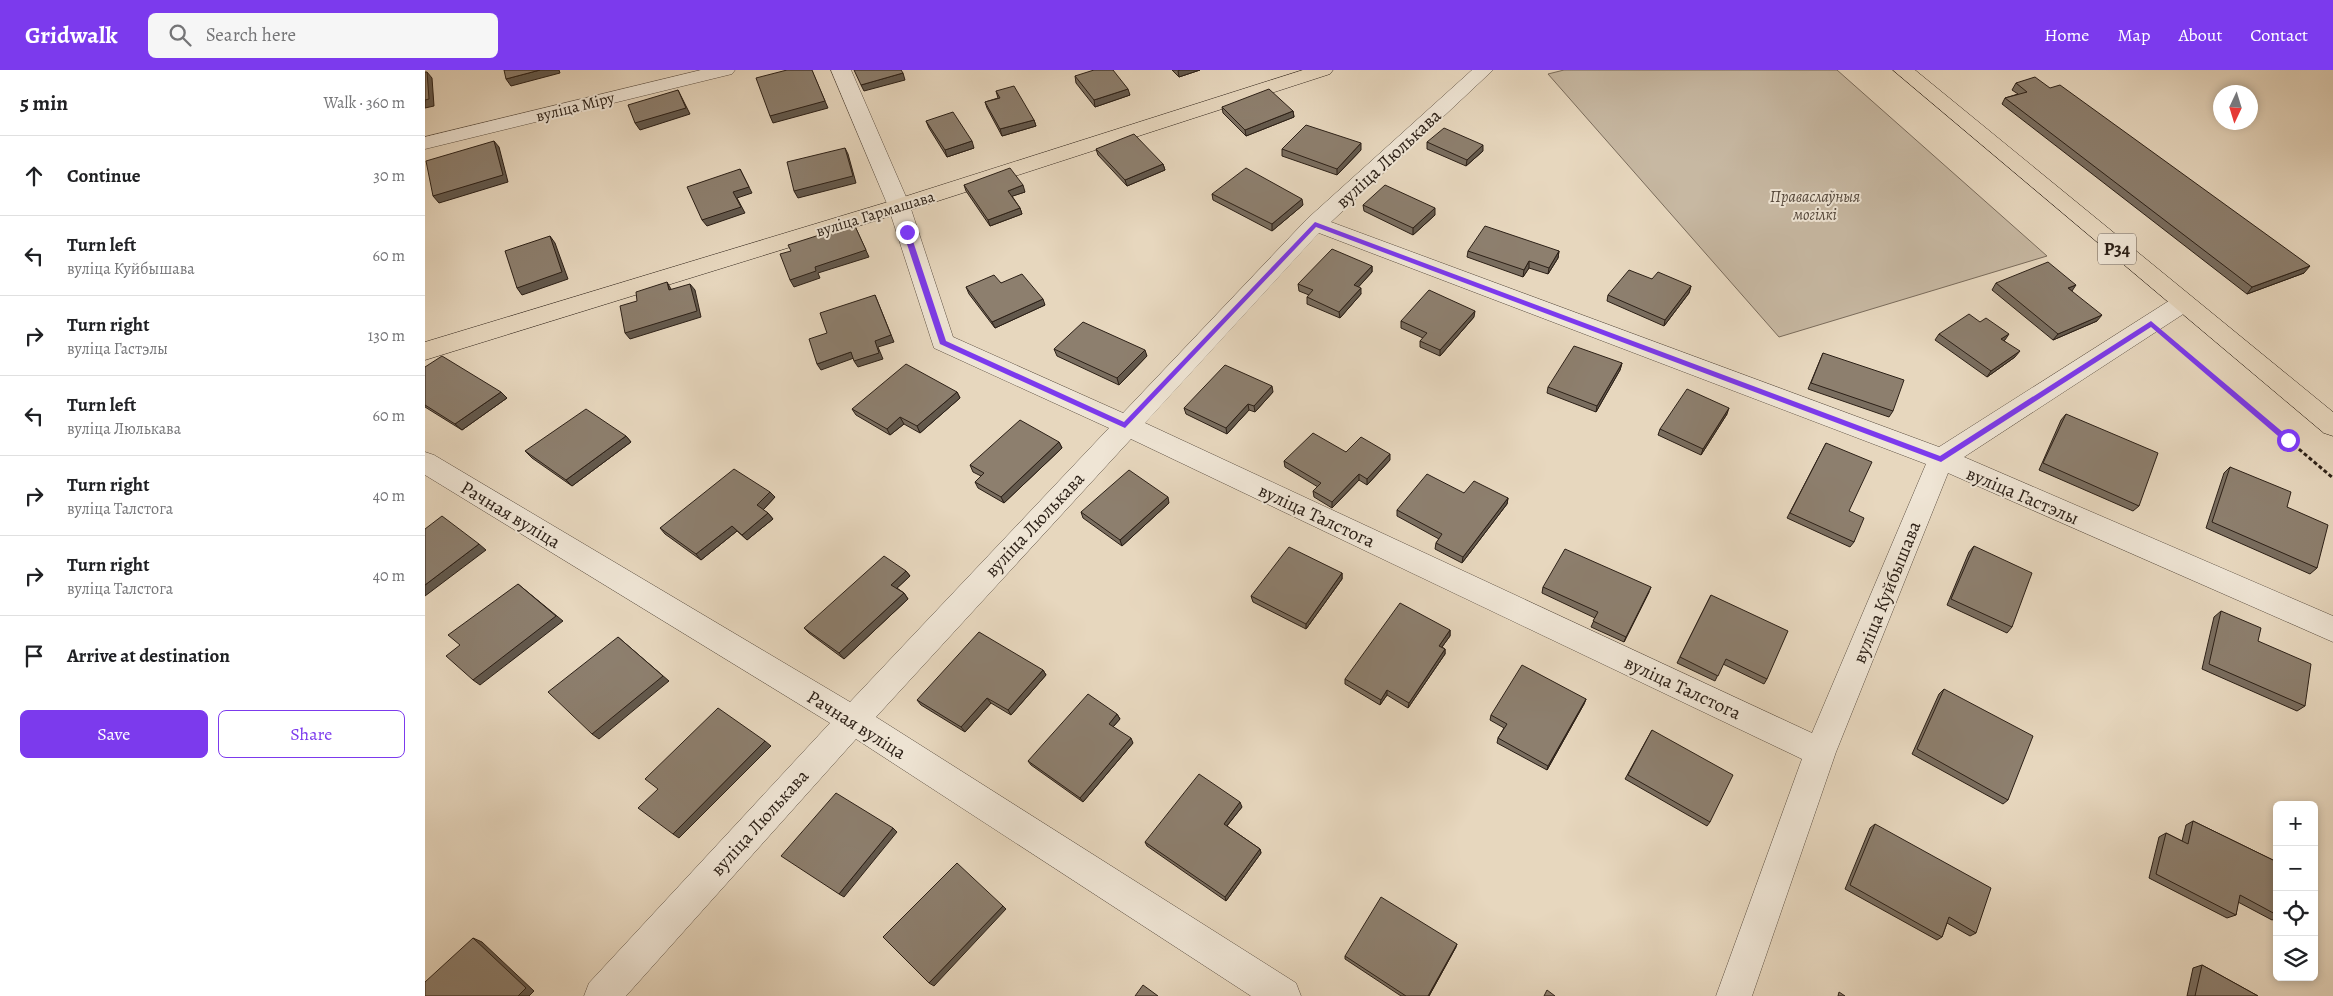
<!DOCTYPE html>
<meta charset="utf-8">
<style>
body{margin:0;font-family:Alegreya,serif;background:#f6f6f6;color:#202124}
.controls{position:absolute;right:15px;bottom:15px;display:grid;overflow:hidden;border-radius:8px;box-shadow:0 2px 8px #0003}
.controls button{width:45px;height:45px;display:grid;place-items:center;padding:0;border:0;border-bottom:1px solid #e0e0e0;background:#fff;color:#202124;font:25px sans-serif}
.compass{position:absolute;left:1788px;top:15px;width:45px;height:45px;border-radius:50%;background:#fff;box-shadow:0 2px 8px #0003;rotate:184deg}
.stop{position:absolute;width:15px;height:15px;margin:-11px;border:4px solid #7c3aed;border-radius:50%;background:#fff}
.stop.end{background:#7c3aed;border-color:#fff;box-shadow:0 1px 5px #0008}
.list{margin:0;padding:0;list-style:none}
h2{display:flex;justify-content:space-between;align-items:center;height:65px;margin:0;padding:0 20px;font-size:21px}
h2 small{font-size:16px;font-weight:400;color:#757577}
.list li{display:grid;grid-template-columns:32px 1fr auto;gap:15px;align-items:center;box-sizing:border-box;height:80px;padding:0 20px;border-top:1px solid #e0e0e0}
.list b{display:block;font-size:19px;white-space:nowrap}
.list p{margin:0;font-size:16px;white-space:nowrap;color:#757577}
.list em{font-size:16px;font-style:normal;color:#757577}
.actions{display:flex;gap:10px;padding:15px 20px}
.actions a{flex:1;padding:11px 0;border:1px solid #7c3aed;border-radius:8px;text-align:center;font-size:18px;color:#7c3aed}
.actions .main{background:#7c3aed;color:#fff}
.icon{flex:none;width:28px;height:28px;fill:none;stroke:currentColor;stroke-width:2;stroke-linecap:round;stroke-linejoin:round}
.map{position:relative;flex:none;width:1908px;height:926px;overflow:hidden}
header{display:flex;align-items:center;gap:30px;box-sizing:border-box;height:70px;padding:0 25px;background:#7c3aed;color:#fff}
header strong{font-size:24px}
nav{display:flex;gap:28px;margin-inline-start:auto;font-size:18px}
.search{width:350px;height:45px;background:#f6f6f6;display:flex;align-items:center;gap:12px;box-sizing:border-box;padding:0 18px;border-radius:8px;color:#757577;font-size:19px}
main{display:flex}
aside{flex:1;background:#fff}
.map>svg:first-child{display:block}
</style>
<header>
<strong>Gridwalk</strong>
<div class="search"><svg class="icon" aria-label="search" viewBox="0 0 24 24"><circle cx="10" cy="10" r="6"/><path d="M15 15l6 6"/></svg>Search here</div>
<nav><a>Home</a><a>Map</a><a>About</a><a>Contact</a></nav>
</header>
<main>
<aside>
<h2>5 min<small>Walk · 360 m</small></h2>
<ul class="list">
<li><svg class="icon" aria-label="ahead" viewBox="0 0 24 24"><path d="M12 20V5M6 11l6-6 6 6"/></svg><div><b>Continue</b></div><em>30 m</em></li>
<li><svg class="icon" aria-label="left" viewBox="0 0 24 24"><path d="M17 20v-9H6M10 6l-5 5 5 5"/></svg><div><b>Turn left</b><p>вуліца Куйбышава</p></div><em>60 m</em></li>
<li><svg class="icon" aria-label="right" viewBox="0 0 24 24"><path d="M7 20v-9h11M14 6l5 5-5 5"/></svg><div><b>Turn right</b><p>вуліца Гастэлы</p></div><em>130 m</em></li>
<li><svg class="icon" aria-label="left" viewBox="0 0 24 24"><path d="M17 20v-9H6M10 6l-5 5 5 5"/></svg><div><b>Turn left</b><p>вуліца Люлькава</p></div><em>60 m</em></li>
<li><svg class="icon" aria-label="right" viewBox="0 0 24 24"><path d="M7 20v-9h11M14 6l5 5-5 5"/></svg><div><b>Turn right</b><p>вуліца Талстога</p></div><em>40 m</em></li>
<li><svg class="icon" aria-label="right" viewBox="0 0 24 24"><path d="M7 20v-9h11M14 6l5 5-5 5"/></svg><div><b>Turn right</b><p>вуліца Талстога</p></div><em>40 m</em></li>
<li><svg class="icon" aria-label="arrive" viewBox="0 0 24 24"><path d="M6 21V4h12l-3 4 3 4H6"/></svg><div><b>Arrive at destination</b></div></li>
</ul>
<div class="actions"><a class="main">Save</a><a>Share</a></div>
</aside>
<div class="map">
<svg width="1908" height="926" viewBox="0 0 1908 926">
<rect width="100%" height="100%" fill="#e7d7be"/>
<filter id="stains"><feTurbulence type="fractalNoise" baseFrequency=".004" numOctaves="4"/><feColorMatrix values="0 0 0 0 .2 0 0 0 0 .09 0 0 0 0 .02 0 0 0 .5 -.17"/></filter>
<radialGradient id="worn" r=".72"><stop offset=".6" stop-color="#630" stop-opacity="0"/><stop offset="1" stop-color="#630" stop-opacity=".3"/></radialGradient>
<!-- green -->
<path fill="#c7b8a2" stroke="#7a6c5c" d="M1139 0H1412L1622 186 1354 267 1123 4Z"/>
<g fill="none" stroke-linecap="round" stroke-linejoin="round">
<defs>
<path id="minor" d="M276 0H310L307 4 0 79V67Z
M406 0H426L485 136 528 267 698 343 882 149 1047 0H1068L906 152 1514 377 1750 227 1758 225 1766 227 1770 233 1766 239 1539 387 1908 546V572L1523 403 1411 682 1327 926H1291L1377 689 706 369 451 647 871 913 876 926H826L431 669 201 926H159L164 913 405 653 0 405V382L9 385 425 632 684 358 509 278 463 136ZM894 163 1501 394 1387 663 720 353Z"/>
<path id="major" d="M878 0H908L905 4 482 141 0 290V272L466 131Z
M1468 0H1490L1908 342V366L1899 363Z"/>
</defs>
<!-- minor casing -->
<use href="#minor" stroke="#5b4e41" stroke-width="1"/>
<!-- major casing -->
<use href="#major" stroke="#2c2017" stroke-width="1"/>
<!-- path -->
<path stroke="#2c2017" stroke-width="3" stroke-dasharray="4 2.5" stroke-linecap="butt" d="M1750 274 1908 408"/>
<!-- minor -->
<use href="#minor" fill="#efe5d5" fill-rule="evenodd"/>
<!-- major -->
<use href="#major" fill="#e7d7be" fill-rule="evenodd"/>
</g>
<!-- wall -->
<path fill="#796d5f" stroke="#2c2017" d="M747 0H775L754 7Z
M650 6 705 25 670 37 651 13Z
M1591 13 1879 203 1822 224 1577 34 1580 28 1593 24 1587 20Z
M571 21 609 50 611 56 577 66 562 38 560 32 573 28Z
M797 37 868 41 869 47 821 66 798 43Z
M501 51 549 78 522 87 504 58Z
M1002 72 1058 81 1041 96 1002 79Z
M671 79 738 94 740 100 702 116 673 85Z
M857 79 936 80 912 105 857 86Z
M539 115 600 122 587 126 595 138 597 144 565 156 541 121Z
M787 124 878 135 847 161 788 130Z
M938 135 1010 145 988 165 939 141Z
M1043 181H1134L1133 188 1123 204 1104 198 1098 207 1042 187Z
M947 196V202L933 217 936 224 915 248 882 234V227L884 225 874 221 873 214Z
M1227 209 1266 216 1264 223 1239 256 1182 231 1183 225Z
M576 213 620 235 570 258 544 224 541 217Z
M1571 213 1672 251 1628 270 1567 220Z
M1049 247 1015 286 995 277V271L998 268 976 258V251Z
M1514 264 1579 270 1590 287 1562 307 1510 270Z
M629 279 722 286 694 315 632 286Z
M1398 283 1468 341 1464 347 1383 319Z
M1197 293 1195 300 1171 342 1122 323 1123 317Z
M0 297 82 328 37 360 0 337Z
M532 322 535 328 495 363 479 354 465 365 431 345 427 339Z
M848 322 830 342 824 340 802 364 761 344 759 338Z
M1302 344 1276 385 1233 365 1235 359Z
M1641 344 1714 436 1708 441 1614 400 1636 350Z
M201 366 206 372 147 416 107 388 100 381Z
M634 372 637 378 579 433 553 418 550 412 556 406 548 402 545 395Z
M1401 373 1424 441 1429 472 1425 477 1362 448Z
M921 382 965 390 942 415 934 410 907 438 889 427 888 421 893 417 860 397 859 391Z
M1805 397 1862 437 1892 498 1885 504 1781 458 1799 403Z
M345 422 350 427 338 440 343 443 348 449 322 470 312 461 276 490 240 464 235 458Z
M1039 423 1083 428 1082 434 1037 493 1010 479 1011 473 1014 469 972 446V440Z
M744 433 697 476 658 448 656 442Z
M1549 476 1587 557 1582 563 1522 535 1544 482Z
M481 501 485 506 472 518 479 523 483 529 419 589 384 563 379 558Z
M917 503V509L881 559 828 532 826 526Z
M1118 517 1224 522 1199 572 1166 557 1170 548 1117 523Z
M1286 525 1342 609 1339 614 1298 594 1290 611 1252 593Z
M1796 541 1833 571 1880 636 1872 641 1777 599 1789 547Z
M1025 560V566L1017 577 1020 579V584L983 638 962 625 955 635 920 614V609Z
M618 600 621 605 586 645 566 633 540 662 496 635 492 630Z
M1519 619 1583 730 1578 734 1487 684 1514 624Z
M1161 629 1159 634 1122 700 1072 673 1073 668 1079 658 1065 650 1066 645Z
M692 644 695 649 688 657 708 673 658 732 606 695 603 691Z
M1227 660 1285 752 1282 756 1200 709Z
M817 737 802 756 835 779 836 783 801 831 722 776 720 772Z
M1768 751 1852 792V848L1847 850 1813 832 1811 845 1802 848 1724 808 1734 767 1741 763 1757 771 1761 755Z
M1450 754 1551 863 1545 866 1522 853 1517 867 1512 870 1420 819 1445 758Z
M1031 877 1004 926H976L920 889V886Z
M1777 895 1833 926H1762L1768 898Z"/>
<!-- shaded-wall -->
<path fill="#63594d" stroke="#2c2017" d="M115 0H134L135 3 86 16 81 9Z
M755 0H775L754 7 753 1Z
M387 1 403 38 348 53 345 46Z
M2 2 7 8 9 36 0 38Z
M478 3 480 10 439 21 436 15Z
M703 19 705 25 670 37 669 30Z
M253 20 265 44 215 60 210 53Z
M868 41 869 47 821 66 820 60Z
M609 50 611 56 577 66 575 59Z
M69 71 74 77 83 112 14 133 8 126Z
M547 71 549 78 522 87 520 80Z
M936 73V80L912 105V99Z
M1058 75V81L1041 96 1042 90Z
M420 78 423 84 431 113 373 128 369 121Z
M738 94 740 100 702 116 700 110Z
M315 99 327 123 312 128 320 143 282 156 277 150 308 122Z
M598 115 600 122 585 127 583 121Z
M877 129 878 135 847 161V154Z
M595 138 597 144 565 156 563 150Z
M1010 138V145L988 165V158Z
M429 154 444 187 393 203 395 208 369 217 365 210 390 197Z
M125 166 130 173 143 209 97 225 92 218Z
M1134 181 1133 188 1123 204 1124 198Z
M1104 191V198L1098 207 1099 200Z
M947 196V202L929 222V215Z
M1885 196 1879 203 1822 224 1827 217Z
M242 212 246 219 248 227 244 220Z
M265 214 270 220 276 247 205 269 200 263Z
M1651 215 1647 221 1643 218Z
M1266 216 1264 223 1239 256 1240 250Z
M936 218V224L915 248 914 242Z
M450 225 469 272 453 277 458 289 433 297 429 291 450 271Z
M618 229 620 235 570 258 567 252Z
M1050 241 1049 247 1015 286V280Z
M1677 245 1672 251 1628 270 1633 264Z
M1584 264 1580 270 1572 275 1576 269Z
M720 280 722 286 694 315 692 308Z
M1595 281 1590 287 1562 307 1566 301Z
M426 282 429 288 396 300 392 294Z
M1197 293 1195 300 1171 342 1172 336Z
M847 316 848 322 830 342 829 336Z
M76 322 82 328 37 360 30 354Z
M532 322 535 328 495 363 492 356Z
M823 334 824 340 802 364 801 358Z
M1304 338 1302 344 1276 385 1278 379Z
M475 347 479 354 465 365 462 359Z
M201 366 206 372 147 416 141 410Z
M634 372 637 378 579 433 576 427Z
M965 384V390L942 415V409Z
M934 404V410L907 438V432Z
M345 422 350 427 337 441 332 435Z
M743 427 744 433 697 476 695 470Z
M1083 428 1082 434 1037 493 1038 487Z
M343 443 348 449 322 470 317 465Z
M307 456 312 461 276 490 271 484Z
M54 474 61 480 0 526V515Z
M481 501 485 506 470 520 466 515Z
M917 503V509L881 559V554Z
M93 514 138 551 55 615 48 610Z
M1226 517 1224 522 1199 572 1201 567Z
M479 523 483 529 419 589 414 583Z
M1025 560V566L1014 581V576Z
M193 567 244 611 174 669 167 664Z
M1020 579V584L983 638 984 633Z
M618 600 621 605 586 645 583 640Z
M962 620V625L955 635 956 630Z
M562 628 566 633 540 662 536 657Z
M1161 629 1159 634 1122 700 1123 696Z
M692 644 695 649 686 659 684 654Z
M706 668 708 673 658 732 655 728Z
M340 671 346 676 254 768 248 764Z
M815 732 817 737 800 758 799 754Z
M468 758 472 762 419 827 414 824Z
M835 779 836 783 801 831 800 827Z
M578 836 581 839 509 916 504 913Z
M48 868 57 872 109 921 104 926H93Z
M1032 874 1031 877 1004 926H1003Z"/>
<!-- building -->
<path fill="#8d7f6e" stroke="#2c2017" d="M79 0H115L81 9Z
M362 0H387L400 31 345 46 331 8Z
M429 0H476L478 3 436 15Z
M669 0H688L703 19 669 30 650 6Z
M0 2H2L4 29 0 30Z
M1610 7 1625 18 1635 15 1885 196 1827 217 1580 28 1602 22 1591 13Z
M589 16 609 50 575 59 560 32 575 28 571 21Z
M844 19 868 41 820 60 797 37Z
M253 20 261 38 210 53 203 35Z
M528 42 547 71 520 80 501 51Z
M881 55 936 73 912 99 857 79Z
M1019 58 1058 75 1042 90 1002 72Z
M709 64 738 94 700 110 671 79Z
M69 71 78 105 8 126 1 91Z
M420 78 428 106 369 121 362 92Z
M585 98 598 115 583 121 595 138 563 150 539 115Z
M821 98 877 129 847 154 787 124Z
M315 99 324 117 308 122 316 137 277 150 262 117Z
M960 115 1010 138 988 158 938 135Z
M429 154 441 180 390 197 391 201 365 210 355 184 366 181 363 175Z
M1060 156 1134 181 1124 198 1104 191 1099 200 1043 181Z
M125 166 137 202 92 218 80 181Z
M907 179 947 196 929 215 936 218 914 242 882 227 888 220 873 214Z
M1623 192 1651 215 1643 218 1677 245 1633 264 1571 213Z
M1204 200 1227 209 1233 202 1266 216 1240 250 1183 225Z
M597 204 618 229 567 252 541 217 569 205 576 213Z
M242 212 244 220 265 214 272 241 200 263 195 236 212 231 211 222Z
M1004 220 1050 241 1015 280 995 271 1002 263 976 251Z
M450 225 466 265 450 271 454 283 429 291 426 282 392 294 384 269 402 263 395 243Z
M1544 244 1555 252 1561 248 1584 264 1576 269 1595 281 1566 301 1514 264Z
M658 252 720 280 692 308 629 279Z
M1149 276 1197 293 1172 336 1123 317Z
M1398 283 1479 310 1468 341 1386 313Z
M17 286 76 322 30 354 0 335V297Z
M481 294 532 322 492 356 475 347 462 359 427 339Z
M800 295 847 316 829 336 823 334 801 358 759 338Z
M1262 319 1304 338 1278 379 1235 359Z
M161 339 201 366 141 410 100 381Z
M1641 344 1733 383 1714 436 1618 393Z
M595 350 634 372 576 427 550 412 559 403 545 395Z
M888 363 921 382 936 367 965 384 942 409 934 404 907 432 888 421 896 413 859 391Z
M1401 373 1447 392 1424 441 1439 448 1429 472 1365 443Z
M1805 397 1866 422 1862 437 1903 455 1892 498 1787 452Z
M309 399 345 422 332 435 343 443 317 465 307 456 271 484 235 458Z
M704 400 743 427 695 470 656 442Z
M1002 404 1039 423 1049 411 1083 428 1038 487 1011 473 1017 464 972 440Z
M17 446 54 474 0 515V459Z
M1549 476 1607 503 1587 557 1526 529Z
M864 477 917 503 881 554 826 526Z
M1140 479 1226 517 1201 567 1168 551 1173 542 1118 517Z
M459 486 481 501 466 515 479 523 414 583 379 558Z
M93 514 131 546 48 610 21 586 35 575 23 565Z
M1286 525 1363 561 1342 609 1301 589 1293 606 1255 587Z
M975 533 1025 560 1014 576 1020 579 984 633 962 620 956 630 920 609Z
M1796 541 1836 558 1833 571 1886 594 1880 636 1784 594Z
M554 562 618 600 583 640 562 628 536 657 492 630Z
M193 567 238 606 167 664 123 622Z
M1097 595 1161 629 1123 696 1073 668 1082 654 1066 645Z
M1519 619 1608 666 1583 730 1492 679Z
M663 624 692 644 684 654 706 668 655 728 603 691Z
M293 638 340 671 248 764 213 738 233 719 220 709Z
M1227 660 1308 705 1285 752 1203 705Z
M774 704 815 732 799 754 835 779 800 827 720 772Z
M411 723 468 758 414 824 356 786Z
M1768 751 1852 792V845L1815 825 1811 845 1731 804 1741 763 1763 774Z
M1450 754 1566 818 1551 863 1524 847 1517 867 1425 815Z
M532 793 578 836 504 913 458 867Z
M956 827 1032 874 1003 926H981L920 886Z
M48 868 101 918 93 926H0V912Z
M1777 895 1833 926H1770Z
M718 915 733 926H710Z
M1122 920 1130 926H1119Z
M1414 922 1420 926H1413Z"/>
<!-- route -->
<path fill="#7c3aed" d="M890 152 1515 386 1726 251 1867 370 1866 372H1860L1726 257 1516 392 891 157 700 358 515 274 478 162 482 160 485 162 521 271 699 352Z"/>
<g text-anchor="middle" stroke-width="4" stroke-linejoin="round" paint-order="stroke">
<!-- far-street labels -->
<g font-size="16" fill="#2c2017" stroke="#efe5d5">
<text transform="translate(150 36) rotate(-14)" y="6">вуліца Міру</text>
<text transform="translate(450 143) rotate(-17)" y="6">вуліца Гармашава</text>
</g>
<!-- far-park labels -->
<g font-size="16" font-style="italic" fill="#53463a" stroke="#efe5d5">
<text x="1390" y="132">Праваслаўныя<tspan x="1390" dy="18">могілкі</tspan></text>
</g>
<!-- shield labels -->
<rect fill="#efe5d5" stroke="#665b50" stroke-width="1" x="1673" y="163.5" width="38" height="31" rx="4"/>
<g font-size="18" font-weight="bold" fill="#2c2017">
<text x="1692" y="185">Р34</text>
</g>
<!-- street labels -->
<g font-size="19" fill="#2c2017" stroke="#efe5d5">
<text transform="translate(963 88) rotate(-43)" y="7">вуліца Люлькава</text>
<text transform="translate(1598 425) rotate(23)" y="7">вуліца Гастэлы</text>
<text transform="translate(86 444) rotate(31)" y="7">Рачная вуліца</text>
<text transform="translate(892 445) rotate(25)" y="7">вуліца Талстога</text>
<text transform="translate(609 454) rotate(-47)" y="7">вуліца Люлькава</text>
<text transform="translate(1461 522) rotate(-68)" y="7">вуліца Куйбышава</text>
<text transform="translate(1258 617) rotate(25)" y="7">вуліца Талстога</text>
<text transform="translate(432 654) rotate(32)" y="7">Рачная вуліца</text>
<text transform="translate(334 752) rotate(-48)" y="7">вуліца Люлькава</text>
</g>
</g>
<rect width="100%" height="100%" filter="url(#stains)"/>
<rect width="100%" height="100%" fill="url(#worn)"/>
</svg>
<div class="controls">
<button>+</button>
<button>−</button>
<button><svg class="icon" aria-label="locate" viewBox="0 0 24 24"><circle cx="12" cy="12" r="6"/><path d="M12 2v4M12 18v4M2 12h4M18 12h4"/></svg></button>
<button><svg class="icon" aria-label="layers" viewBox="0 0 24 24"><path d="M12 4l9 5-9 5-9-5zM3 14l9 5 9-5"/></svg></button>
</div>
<svg class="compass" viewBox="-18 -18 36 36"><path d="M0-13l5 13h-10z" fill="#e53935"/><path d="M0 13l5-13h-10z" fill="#757577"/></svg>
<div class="stop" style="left:1863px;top:370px"></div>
<div class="stop end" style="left:482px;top:162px"></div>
</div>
</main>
